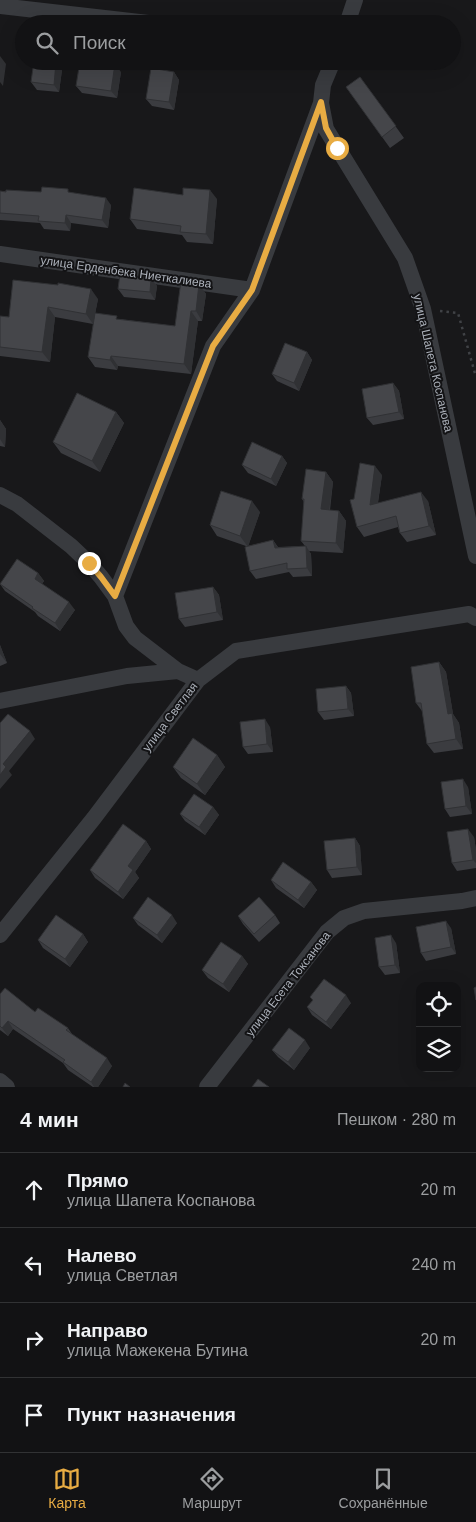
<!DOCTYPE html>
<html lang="ru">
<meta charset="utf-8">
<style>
body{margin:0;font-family:Helvetica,sans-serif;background:#1b1b1d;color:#f1f3f6}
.controls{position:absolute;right:15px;bottom:15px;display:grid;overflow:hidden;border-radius:10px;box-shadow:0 5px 20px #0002}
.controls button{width:45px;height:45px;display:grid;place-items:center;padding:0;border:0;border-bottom:1px solid #313234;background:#121214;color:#f1f3f6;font:25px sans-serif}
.stop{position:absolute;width:15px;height:15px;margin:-11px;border:4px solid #e8ac43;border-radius:50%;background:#fff}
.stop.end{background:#e8ac43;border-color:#fff;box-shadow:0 1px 5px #0008}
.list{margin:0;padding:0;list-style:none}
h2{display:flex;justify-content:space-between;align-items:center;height:65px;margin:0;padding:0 20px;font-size:21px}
h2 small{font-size:16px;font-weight:400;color:#9c9ea0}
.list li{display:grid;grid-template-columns:32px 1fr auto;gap:15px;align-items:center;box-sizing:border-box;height:75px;padding:0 20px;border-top:1px solid #313234}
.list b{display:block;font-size:19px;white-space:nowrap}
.list p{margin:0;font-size:16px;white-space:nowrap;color:#9c9ea0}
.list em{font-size:16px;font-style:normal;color:#9c9ea0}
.icon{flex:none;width:28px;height:28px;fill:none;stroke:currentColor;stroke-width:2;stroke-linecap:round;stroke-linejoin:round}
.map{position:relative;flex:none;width:476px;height:1087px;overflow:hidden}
.search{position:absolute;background:#121214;box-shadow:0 5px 20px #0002;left:15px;right:15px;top:15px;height:55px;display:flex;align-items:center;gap:12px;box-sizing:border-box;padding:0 18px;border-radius:28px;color:#9c9ea0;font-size:19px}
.sheet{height:365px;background:#121214}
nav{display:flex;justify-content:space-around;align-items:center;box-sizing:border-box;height:70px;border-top:1px solid #313234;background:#121214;font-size:14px;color:#9c9ea0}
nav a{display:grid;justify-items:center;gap:2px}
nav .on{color:#e8ac43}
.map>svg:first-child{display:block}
</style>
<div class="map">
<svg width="476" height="1087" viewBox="0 0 476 1087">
<rect width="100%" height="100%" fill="#18181a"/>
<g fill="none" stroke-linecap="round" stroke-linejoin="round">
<!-- path -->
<path stroke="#404246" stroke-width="2.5" stroke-dasharray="2.5 4" stroke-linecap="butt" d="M440 311 458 313 476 377"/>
<!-- minor -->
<path stroke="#393b3f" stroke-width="16" d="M0 6 157 24
M347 24 355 0
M321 103 326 129 405 258 423 309 476 556
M0 254 252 290
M0 495 17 504 71 546 89 563 101 577 115 596 126 626 135 638 178 671 198 680
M115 596 213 346 252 290 321 103 323 85 333 61
M0 701 127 676 178 671
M0 935 94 818 198 680 236 651 469 614 476 618
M0 1081 7 1087
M207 1087 327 932 344 918 364 911 462 901 476 898"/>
</g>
<!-- wall -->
<path fill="#3b3c40" d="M62 70 59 92 37 90 31 82Z
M121 72 117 98 82 93 76 86Z
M174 72 179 80 174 110 152 106 146 99Z
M360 77 404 138 390 148 346 87Z
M0 191 70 193 111 205 108 228 71 223 70 231 44 229 40 223 0 220Z
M217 199 213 244 187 242 182 235 137 229 130 219Z
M151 279 157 286 155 300 124 297 118 289Z
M13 280 98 299 93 324 55 317 50 362 0 356V316L9 317Z
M199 284 206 294 202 321H198L191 374 118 366 117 370 95 367 88 357 119 319 175 326Z
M307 352 312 360 299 391 277 381 272 374Z
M393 383 399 391 404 419 373 425 367 418Z
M116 412 124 423 100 472 61 453 53 442Z
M0 420 6 429 5 447 0 446Z
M282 456 287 463 276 486 248 473 242 465Z
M326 472 333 482 330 510 339 511 346 521 343 553 309 551 311 554 312 576 293 577 289 572 256 579 250 571 246 546 217 536 210 525 260 512 248 546 273 540 278 547 305 546 301 541 304 502 302 499Z
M382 475 378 503 428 501 436 535 407 542 400 533 398 527 364 537 357 527 354 499Z
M38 573 44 581 42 584 75 610 60 631 38 616 35 612 5 591 0 584Z
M213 587 219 595 223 620 185 627 179 619Z
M0 645 7 663 0 666Z
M439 662 446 672 453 714 459 723 463 749 434 753 427 744 422 711 416 703Z
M346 686 351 693 354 716 324 720 318 712Z
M270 727 273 752 248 754 243 747Z
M217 755 225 767 205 795 181 778 173 767Z
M468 787 472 814 450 817 445 809Z
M213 807 219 815 205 835 185 821 180 814Z
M474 837 476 850V868L457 871 452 863Z
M355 838 360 846 362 875 332 878 327 870Z
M146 841 151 849 135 872 139 878 123 899 95 878 90 870Z
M271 880 311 882 317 890 304 908 276 888Z
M275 915 280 923 259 942 243 924 238 916Z
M133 918 177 923 162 943 138 925Z
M451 928 456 954 426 961 421 953Z
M83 934 88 942 70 967 43 948 38 940Z
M396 943 400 973 385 975 379 967Z
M242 956 248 964 229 992 208 978 202 970Z
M0 994 68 1028 72 1034 112 1066 98 1087H93L68 1070 63 1063 13 1029 8 1036 0 1030Z
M310 997 351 1003 331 1029 312 1015 307 1007 313 1001Z
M310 1048 294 1070 278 1057 272 1050Z"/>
<!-- shaded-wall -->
<path fill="#303134" d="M0 56 6 64 3 86 0 82Z
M56 62 62 70 59 92 54 85Z
M115 64 121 72 117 98 111 91Z
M174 72 179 80 174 110 169 102Z
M210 190 217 199 213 244 206 234Z
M106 198 111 205 108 228 102 220Z
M66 215 71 223 70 231 65 223Z
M151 279 157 286 155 300 150 292Z
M199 284 206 294 202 321 196 311Z
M91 289 98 299 93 324 86 314Z
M48 307 55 317 50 362 42 352Z
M191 311 198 321 191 374 184 364Z
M307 352 312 360 299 391 294 383Z
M111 356 118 366 117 370 110 360Z
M393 383 399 391 404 419 399 412Z
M116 412 124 423 100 472 92 461Z
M0 420 6 429 5 447 0 439Z
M282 456 287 463 276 486 271 479Z
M375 466 382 475 376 514 370 505Z
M326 472 333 482 328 519 321 509Z
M421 492 428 501 436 535 429 526Z
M252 501 260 512 248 547 240 536Z
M339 511 346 521 343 553 336 543Z
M273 540 278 548H275Z
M306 546 311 554 312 576 307 568Z
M38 573 44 581 40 586 35 579Z
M213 587 219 595 223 620 217 612Z
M69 602 75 610 60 631 55 623Z
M0 645 7 663 0 654Z
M439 662 446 672 453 714 459 723 463 749 456 739 448 714Z
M346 686 351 693 354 716 348 709Z
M265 719 270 727 273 752 267 744Z
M30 731 35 739 9 771 12 775 0 789V775L3 764Z
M217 755 225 767 205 795 197 784Z
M463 779 468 787 472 814 466 806Z
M213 807 219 815 205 835 199 827Z
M468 829 474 837 476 850V863L473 860Z
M355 838 360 846 362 875 357 867Z
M146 841 151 849 135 872 139 878 123 899 118 892 128 866Z
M311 882 317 890 304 908 298 900Z
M172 915 177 923 162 943 157 935Z
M446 921 451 928 456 954 451 947Z
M83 934 88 942 70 967 65 959Z
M391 935 396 943 400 973 395 965Z
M242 956 248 964 229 992 223 984Z
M346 995 351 1003 331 1029 326 1022Z
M8 1021 13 1029 8 1036 2 1028Z
M305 1040 310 1048 294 1070 288 1062Z
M107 1058 112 1066 98 1087H94L91 1082Z"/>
<!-- building -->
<path fill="#45464a" stroke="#303134" d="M34 61 56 62 54 85 31 82Z
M80 61H95L115 64 111 91 76 86Z
M151 68 174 72 169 102 146 99Z
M360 77 396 126 382 137 346 87Z
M42 187 68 189V192L106 198 102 220 66 215 65 223 38 221 39 216 0 213V191L6 192V190L41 192Z
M134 188 183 195V188L210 190 206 234 180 232 181 226 130 219Z
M120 274 151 279 150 292 118 289Z
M13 280 58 285V283L91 289 86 314 48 307 42 352 0 347V316L9 317Z
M181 281 199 284 196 311H191L184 364 111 356 110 360 88 357 95 313 117 316 116 319 175 326Z
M285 343 307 352 294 383 272 374Z
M393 383 399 412 367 418 362 389Z
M77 393 116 412 92 461 53 442Z
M252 442 282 456 271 479 242 465Z
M360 463 375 466 370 505 421 492 429 526 400 533 396 516 357 527 350 500 354 499Z
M306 469 326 472 321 509 339 511 336 543 301 541 304 499H302Z
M221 491 252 501 240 536 210 525Z
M273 540 275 548 306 546 307 568 287 569V563L250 571 245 547Z
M17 559 38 573 35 579 69 602 55 623 32 608 33 607 0 584Z
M213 587 217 612 179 619 175 593Z
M439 662 448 714 452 713 456 739 427 744 421 703H416L411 667Z
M346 686 348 709 318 712 316 689Z
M8 714 30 731 3 764 6 767 0 775V723Z
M265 719 267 744 243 747 240 722Z
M193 738 217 755 197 784 173 767Z
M463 779 466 806 445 809 441 782Z
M194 794 213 807 199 827 180 814Z
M123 824 146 841 128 866 133 870 118 892 90 870Z
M468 829 473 860 452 863 447 832Z
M355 838 357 867 327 870 324 841Z
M283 862 311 882 298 900 271 880Z
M148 897 172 915 157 935 133 918Z
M259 897 275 915 254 934 238 916Z
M56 915 83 934 65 959 38 940Z
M446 921 451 947 421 953 416 927Z
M391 935 395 965 379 967 375 938Z
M221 942 242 956 223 984 202 970Z
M324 979 346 995 326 1022 307 1007 313 1000 310 997Z
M476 987V1000L474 988Z
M5 988 35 1012 38 1008 68 1028 66 1030 107 1058 91 1082 63 1062 65 1060 8 1021 2 1028 0 1026V994Z
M289 1028 305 1040 288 1062 272 1050Z
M258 1079 269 1087H252Z
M125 1083 130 1087H123Z"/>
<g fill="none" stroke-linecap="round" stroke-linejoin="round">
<!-- route -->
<path stroke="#e8ac43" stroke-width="6" d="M89 563 101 577 115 596 213 346 252 290 321 102 326 128 337 148"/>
</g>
<g text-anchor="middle" stroke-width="4" stroke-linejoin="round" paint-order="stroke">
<!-- street labels -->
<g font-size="12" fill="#abb0b9" stroke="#131315">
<text transform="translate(126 272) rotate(8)" y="4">улица Ерденбека Ниеткалиева</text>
<text transform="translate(433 363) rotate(77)" y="4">улица Шапета Коспанова</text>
<text transform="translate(170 717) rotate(-53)" y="4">улица Светлая</text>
<text transform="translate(288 984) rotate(-52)" y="4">улица Есета Токсанова</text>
</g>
</g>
</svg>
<div class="controls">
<button><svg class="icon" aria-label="locate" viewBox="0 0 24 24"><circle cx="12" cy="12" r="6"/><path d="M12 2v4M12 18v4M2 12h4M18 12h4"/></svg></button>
<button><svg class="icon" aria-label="layers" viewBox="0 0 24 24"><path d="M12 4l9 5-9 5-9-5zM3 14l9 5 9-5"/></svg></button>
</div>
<div class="stop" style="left:337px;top:148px"></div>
<div class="stop end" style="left:89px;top:563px"></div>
<div class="search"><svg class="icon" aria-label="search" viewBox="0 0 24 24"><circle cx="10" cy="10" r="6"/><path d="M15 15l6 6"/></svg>Поиск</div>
</div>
<section class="sheet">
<h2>4 мин<small>Пешком · 280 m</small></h2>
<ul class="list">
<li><svg class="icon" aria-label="ahead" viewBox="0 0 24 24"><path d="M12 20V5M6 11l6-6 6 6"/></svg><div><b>Прямо</b><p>улица Шапета Коспанова</p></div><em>20 m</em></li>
<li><svg class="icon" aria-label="left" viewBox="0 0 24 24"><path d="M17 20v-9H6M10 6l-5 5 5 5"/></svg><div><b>Налево</b><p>улица Светлая</p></div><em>240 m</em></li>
<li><svg class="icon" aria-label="right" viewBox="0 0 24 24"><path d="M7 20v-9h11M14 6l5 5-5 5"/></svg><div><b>Направо</b><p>улица Мажекена Бутина</p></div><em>20 m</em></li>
<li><svg class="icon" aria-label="arrive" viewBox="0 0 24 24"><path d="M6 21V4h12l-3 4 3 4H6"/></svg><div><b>Пункт назначения</b></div></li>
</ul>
</section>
<nav>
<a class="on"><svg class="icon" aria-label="map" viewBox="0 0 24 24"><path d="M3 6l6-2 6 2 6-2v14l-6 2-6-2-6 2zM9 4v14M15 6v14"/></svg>Карта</a>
<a><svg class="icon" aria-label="directions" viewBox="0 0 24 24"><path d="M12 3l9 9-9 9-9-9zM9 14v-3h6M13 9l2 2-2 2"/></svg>Маршрут</a>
<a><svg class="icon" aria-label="saved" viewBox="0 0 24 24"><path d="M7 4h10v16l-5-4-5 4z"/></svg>Сохранённые</a>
</nav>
